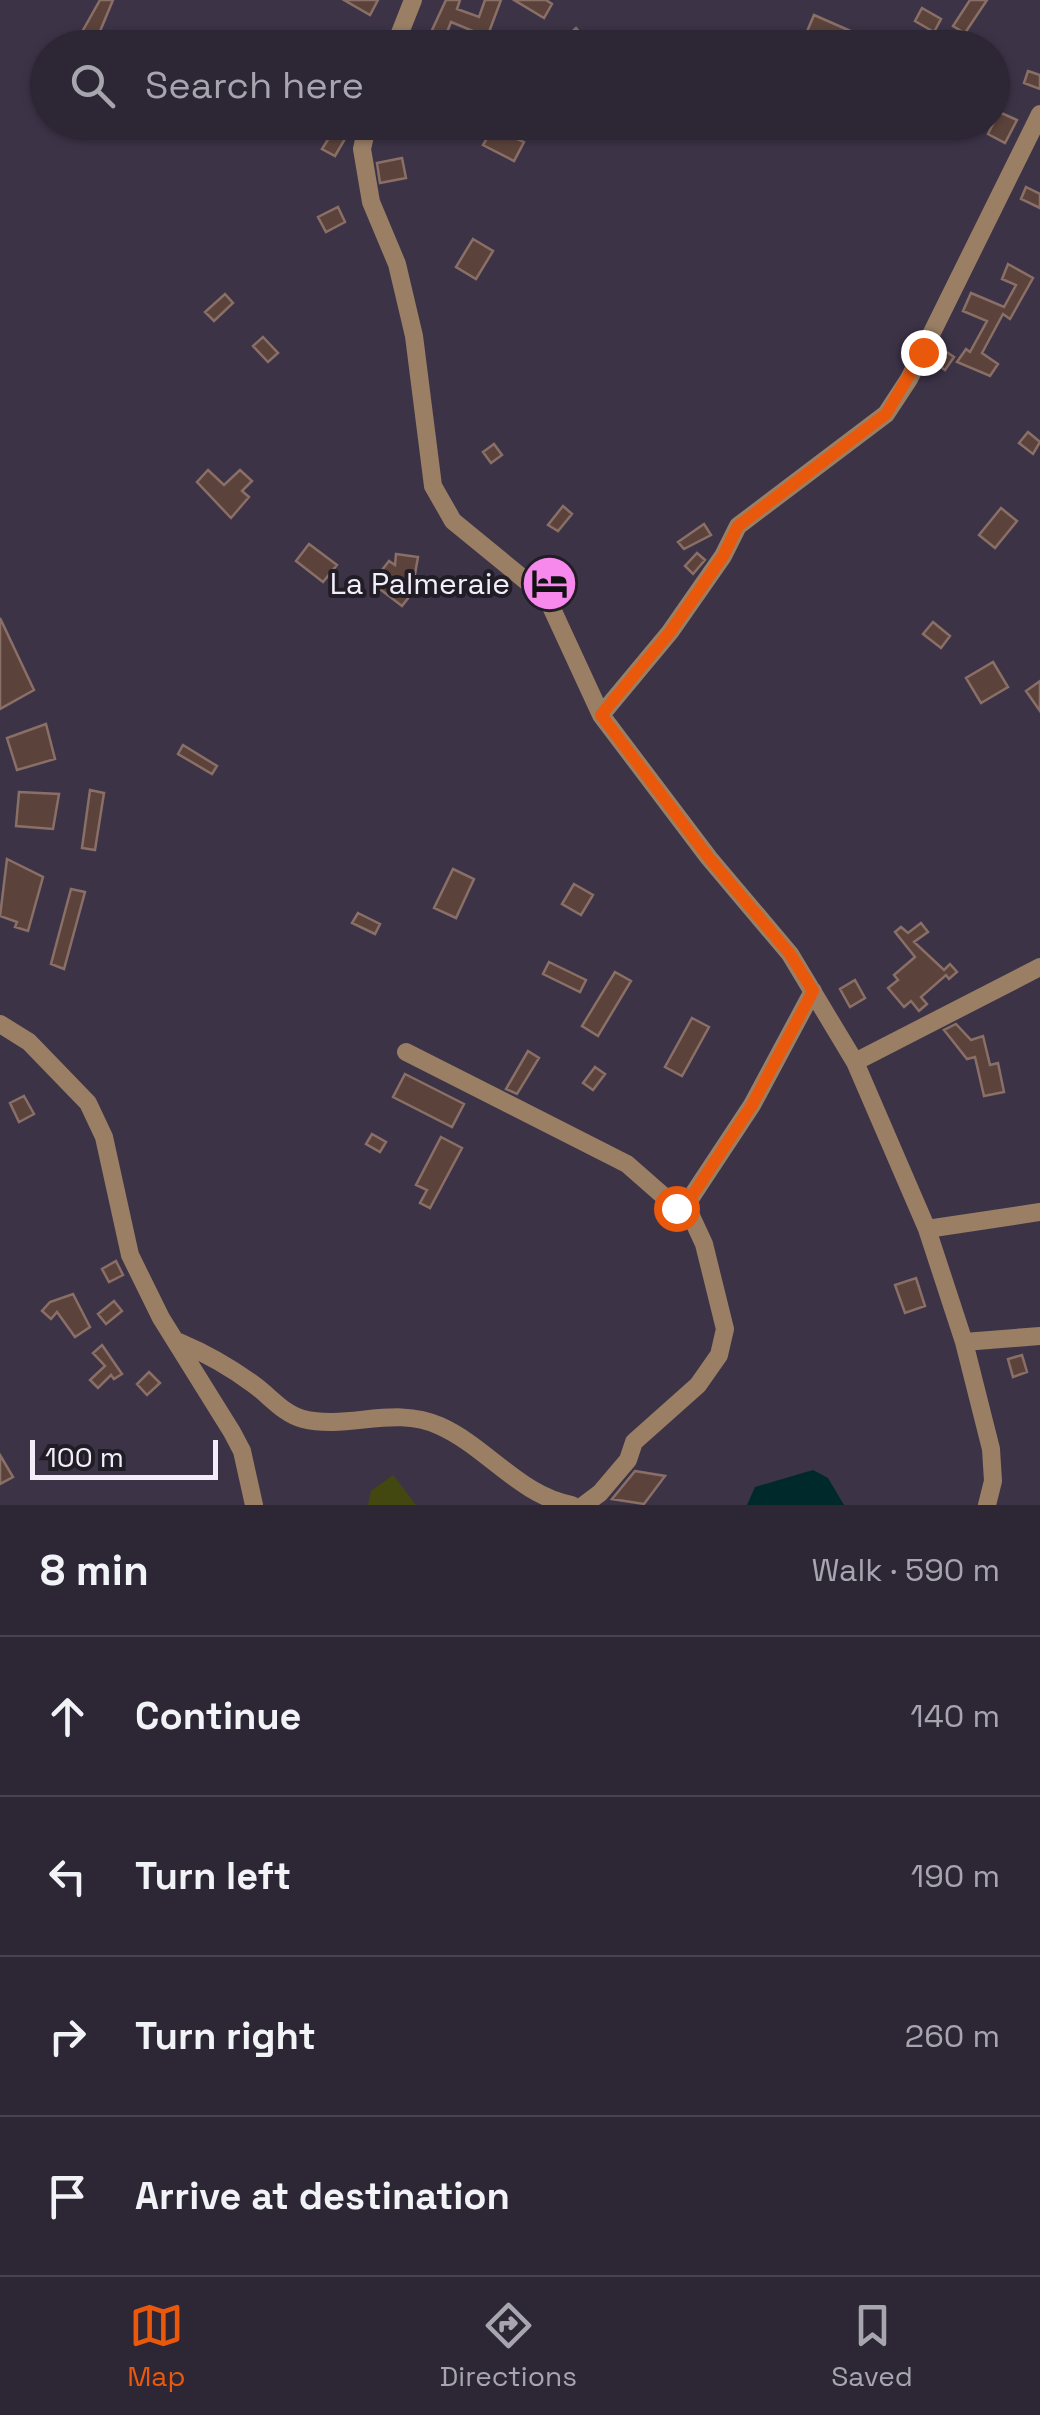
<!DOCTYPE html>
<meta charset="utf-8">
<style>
body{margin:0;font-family:"Space Grotesk",sans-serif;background:#393241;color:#f1f3f6}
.scale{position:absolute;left:30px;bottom:25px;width:188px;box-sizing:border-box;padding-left:10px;border:5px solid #f3edfa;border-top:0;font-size:28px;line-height:35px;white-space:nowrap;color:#f3edfa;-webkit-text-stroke:8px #211d26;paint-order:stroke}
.stop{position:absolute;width:30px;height:30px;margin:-22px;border:8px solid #ea580c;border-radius:50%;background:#fff}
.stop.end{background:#ea580c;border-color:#fff;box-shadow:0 2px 10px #0008}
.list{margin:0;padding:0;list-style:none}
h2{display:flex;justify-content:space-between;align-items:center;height:130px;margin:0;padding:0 40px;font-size:42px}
h2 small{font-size:32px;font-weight:400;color:#a7a5ad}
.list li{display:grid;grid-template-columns:65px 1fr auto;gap:30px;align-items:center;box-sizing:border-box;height:160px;padding:0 40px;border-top:2px solid #484350}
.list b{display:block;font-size:38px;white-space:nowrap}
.list em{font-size:32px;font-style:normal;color:#a7a5ad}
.icon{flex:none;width:55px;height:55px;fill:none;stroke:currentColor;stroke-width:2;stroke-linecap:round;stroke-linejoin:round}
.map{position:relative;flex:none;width:1040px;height:1505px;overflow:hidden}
.search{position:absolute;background:#2d2635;box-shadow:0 2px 8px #0004;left:30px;right:30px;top:30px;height:110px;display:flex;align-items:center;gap:25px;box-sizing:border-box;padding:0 35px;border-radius:55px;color:#a7a5ad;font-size:38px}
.sheet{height:770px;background:#2d2635}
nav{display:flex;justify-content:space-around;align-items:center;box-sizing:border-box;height:140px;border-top:2px solid #484350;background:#2d2635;font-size:28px;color:#a7a5ad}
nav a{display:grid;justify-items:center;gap:5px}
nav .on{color:#ea580c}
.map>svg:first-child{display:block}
</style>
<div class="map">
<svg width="1040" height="1505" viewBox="0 0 1040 1505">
<rect width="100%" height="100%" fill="#3c3347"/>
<!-- green -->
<path fill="#434811" d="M393 1475 416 1505H368L371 1491Z"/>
<!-- water -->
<path fill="#00292b" d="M813 1470 828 1478 844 1505H747L755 1487Z"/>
<!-- building -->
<path fill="#5b433b" stroke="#8a6f67" stroke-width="2.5" d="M100 0H113L98 36 89 48H73Z
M344 0H378L370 15Z
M446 0H460L457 9 479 17 485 0H501L483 48H467L473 31 451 22 441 48 426 43Z
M514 0H546L552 4 544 18Z
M970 0H987L965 33 953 26Z
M922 8 941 19 934 32 915 21Z
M814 15 871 40 873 35 896 48H800Z
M576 28 593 48H572L564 39Z
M1028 71 1040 75V89L1024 83Z
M999 112 1017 120 1005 143 988 134Z
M337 125 349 132 335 156 322 149Z
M493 128 524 142 514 161 483 145Z
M402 158 406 178 380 183 377 163Z
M1026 187 1040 194V208L1021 199Z
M338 207 345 222 326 232 318 217Z
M473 239 493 251 476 279 456 267Z
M1008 264 1033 278 1010 319 1003 314 982 353 998 364 990 376 957 362 966 349 970 352 987 321 963 311 971 293 1004 307 1016 285 1002 279Z
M225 294 233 303 214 321 205 312Z
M263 337 278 353 268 362 253 346Z
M941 348 954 357 945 370 932 361Z
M1028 432 1040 442 1033 454 1019 443Z
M494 444 502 455 491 463 483 452Z
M208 470 224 485 240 470 252 481 242 491 249 497 231 518 197 482Z
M563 506 572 514 558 531 548 525Z
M1001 508 1017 521 995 548 979 535Z
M704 524 711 535 684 549 678 542Z
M309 544 337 565 323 582 296 561Z
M697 553 705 560 693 574 685 566Z
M396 554 418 557 414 580 419 584 402 606 372 583 389 561 395 565Z
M0 618 34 690 0 709Z
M933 622 950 636 941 648 923 634Z
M993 662 1008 687 981 703 966 678Z
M1040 681V711L1026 691Z
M46 724 55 759 17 770 7 738Z
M183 745 217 766 212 774 178 754Z
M90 790 104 793 95 850 82 848Z
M19 792 59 794 53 829 16 826Z
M7 859 43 877 28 931 15 927 17 922 0 916Z
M453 869 474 879 456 918 434 908Z
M574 884 593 895 581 915 562 904Z
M71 889 85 892 64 969 51 964Z
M358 913 380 924 375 934 352 923Z
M921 923 928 932 914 942 944 970 950 964 957 972 949 979 946 975 921 997 927 1004 919 1011 911 1001 904 1007 888 988 898 980 894 975 915 957 895 932 901 927 908 933Z
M549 962 586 980 580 992 543 974Z
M615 972 631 981 598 1036 582 1026Z
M855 980 865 998 850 1007 840 989Z
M692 1018 709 1027 682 1076 665 1067Z
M956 1024 971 1040 983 1036 990 1065 998 1063 1004 1092 984 1096 975 1057 967 1059 944 1030Z
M528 1051 539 1058 517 1094 506 1089Z
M595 1067 605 1074 593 1090 583 1083Z
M405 1074 464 1104 452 1127 393 1097Z
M24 1096 34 1114 19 1122 10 1103Z
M372 1134 386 1142 380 1152 366 1144Z
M441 1137 462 1148 430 1208 420 1203 427 1190 416 1185Z
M116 1261 123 1275 109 1282 102 1269Z
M916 1278 925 1306 905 1313 895 1285Z
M73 1294 90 1327 75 1337 57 1312 51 1319 42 1311 50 1302Z
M114 1301 122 1311 106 1324 98 1314Z
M102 1345 122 1374 114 1379 111 1375 98 1388 90 1380 105 1366 93 1353Z
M1022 1355 1027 1372 1013 1377 1008 1359Z
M149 1372 160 1383 147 1395 137 1384Z
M0 1455 13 1477 0 1484Z
M635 1471 665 1476 644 1504 612 1499Z"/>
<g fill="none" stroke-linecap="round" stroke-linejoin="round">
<!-- minor -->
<path stroke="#9a7f65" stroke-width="18" d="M394 48 413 0
M368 122 362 149 371 202 397 264 414 336 433 486 453 521 547 598 601 715 709 858 790 954 855 1062 927 1229 964 1342 991 1449 993 1481 987 1505
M601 715 670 632 723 556 738 526 886 414 909 379 1040 114
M0 1024 29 1042 88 1103 104 1137 130 1255 161 1318 232 1432 242 1451 254 1505
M406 1052 627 1164 676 1207 686 1205 752 1105 813 991
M855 1062 1040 967
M927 1229 1040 1212
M179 1342C205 1353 230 1367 253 1384 269 1395 283 1414 303 1419 349 1430 394 1405 440 1426 487 1447 520 1496 572 1505
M964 1342 1040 1336
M584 1505 600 1493 628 1460 634 1442 698 1385 719 1355 725 1329 704 1244 686 1205"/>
</g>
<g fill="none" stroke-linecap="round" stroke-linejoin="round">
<!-- route -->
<path stroke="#ea580c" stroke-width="12" d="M676 1208 686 1205 752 1105 813 991 790 954 709 858 601 715 670 632 723 556 738 526 886 414 923 352"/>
</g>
<!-- icons -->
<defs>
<symbol id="hotel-disc" viewBox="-11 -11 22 22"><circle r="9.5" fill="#f788ec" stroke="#211d26"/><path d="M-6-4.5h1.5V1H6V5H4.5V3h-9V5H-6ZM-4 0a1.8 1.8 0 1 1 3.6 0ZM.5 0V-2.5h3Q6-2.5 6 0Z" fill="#111"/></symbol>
</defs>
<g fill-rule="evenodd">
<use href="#hotel-disc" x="518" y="552" width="63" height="63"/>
</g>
<g text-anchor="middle" stroke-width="8" stroke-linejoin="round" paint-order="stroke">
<!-- poi labels -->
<g font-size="30" fill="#f3edfa" stroke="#211d26" text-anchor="end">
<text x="510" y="594">La Palmeraie</text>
</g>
</g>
</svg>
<div class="scale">100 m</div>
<div class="stop" style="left:676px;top:1208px"></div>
<div class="stop end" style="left:923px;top:352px"></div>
<div class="search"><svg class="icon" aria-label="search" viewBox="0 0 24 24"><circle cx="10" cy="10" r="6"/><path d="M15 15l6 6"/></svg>Search here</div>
</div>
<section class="sheet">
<h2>8 min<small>Walk · 590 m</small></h2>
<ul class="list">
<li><svg class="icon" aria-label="ahead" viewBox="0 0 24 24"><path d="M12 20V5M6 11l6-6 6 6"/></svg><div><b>Continue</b></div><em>140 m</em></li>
<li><svg class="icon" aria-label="left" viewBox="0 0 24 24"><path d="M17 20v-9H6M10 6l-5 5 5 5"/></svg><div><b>Turn left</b></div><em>190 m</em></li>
<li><svg class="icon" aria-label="right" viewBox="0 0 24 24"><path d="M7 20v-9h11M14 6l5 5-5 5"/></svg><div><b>Turn right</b></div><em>260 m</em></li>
<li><svg class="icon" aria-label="arrive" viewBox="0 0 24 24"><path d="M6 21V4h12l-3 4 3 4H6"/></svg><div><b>Arrive at destination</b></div></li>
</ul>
</section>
<nav>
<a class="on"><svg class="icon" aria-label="map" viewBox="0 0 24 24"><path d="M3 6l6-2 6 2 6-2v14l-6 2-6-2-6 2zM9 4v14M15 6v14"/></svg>Map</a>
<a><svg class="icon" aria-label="directions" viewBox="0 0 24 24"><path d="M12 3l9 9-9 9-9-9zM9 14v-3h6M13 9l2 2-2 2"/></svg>Directions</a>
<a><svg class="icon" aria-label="saved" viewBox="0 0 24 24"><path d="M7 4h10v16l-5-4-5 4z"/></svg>Saved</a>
</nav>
